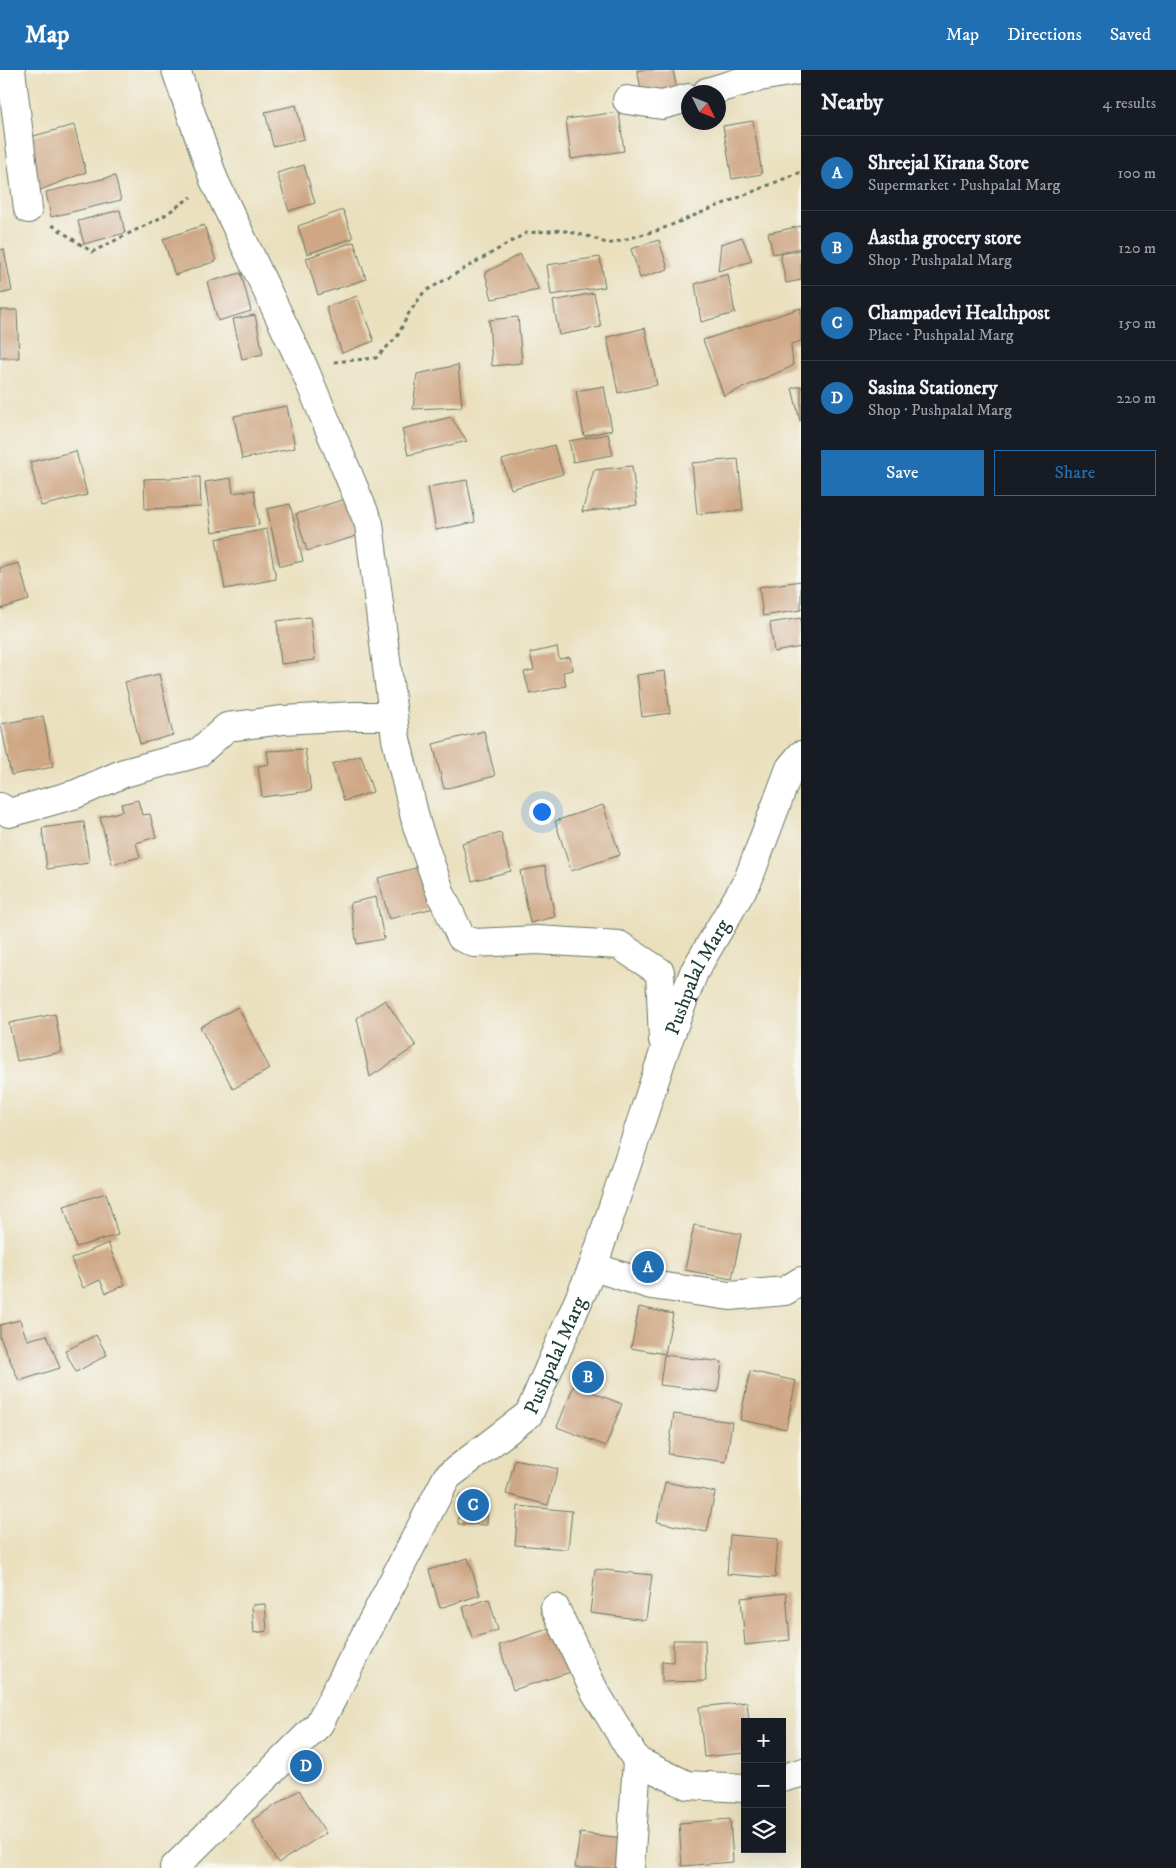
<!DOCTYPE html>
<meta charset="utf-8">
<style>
body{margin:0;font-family:"IM FELL DW Pica",serif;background:#242831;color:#f1f3f6}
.controls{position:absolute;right:15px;bottom:15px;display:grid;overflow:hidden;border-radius:0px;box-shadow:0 5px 20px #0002}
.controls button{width:45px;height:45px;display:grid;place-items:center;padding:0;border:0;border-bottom:1px solid #363941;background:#171b24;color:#f1f3f6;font:25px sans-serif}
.compass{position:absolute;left:681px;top:15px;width:45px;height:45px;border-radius:50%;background:#171b24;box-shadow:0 5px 20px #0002;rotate:133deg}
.you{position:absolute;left:541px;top:741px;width:18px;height:18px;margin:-12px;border:4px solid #fff;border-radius:50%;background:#1a73e8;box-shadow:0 0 0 8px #1a73e833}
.badge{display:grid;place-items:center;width:32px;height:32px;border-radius:50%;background:#1f6fb2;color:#fff;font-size:16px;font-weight:700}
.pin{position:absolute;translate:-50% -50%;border:2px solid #fff;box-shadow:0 1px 5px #0006}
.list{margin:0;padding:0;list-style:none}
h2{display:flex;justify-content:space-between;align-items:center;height:65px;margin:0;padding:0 20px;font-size:21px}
h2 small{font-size:16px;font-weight:400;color:#9ea1a6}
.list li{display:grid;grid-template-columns:32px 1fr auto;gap:15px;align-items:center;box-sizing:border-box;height:75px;padding:0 20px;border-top:1px solid #363941}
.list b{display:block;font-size:19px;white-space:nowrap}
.list p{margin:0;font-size:16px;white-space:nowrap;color:#9ea1a6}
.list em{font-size:16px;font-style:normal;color:#9ea1a6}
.actions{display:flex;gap:10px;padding:15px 20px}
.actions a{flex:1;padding:11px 0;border:1px solid #1f6fb2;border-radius:0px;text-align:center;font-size:18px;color:#1f6fb2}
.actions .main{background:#1f6fb2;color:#fff}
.icon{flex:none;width:28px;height:28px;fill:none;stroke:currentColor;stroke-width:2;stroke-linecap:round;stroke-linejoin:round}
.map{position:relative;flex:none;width:801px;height:1798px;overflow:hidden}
header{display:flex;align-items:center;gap:30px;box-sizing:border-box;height:70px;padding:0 25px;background:#1f6fb2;color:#fff}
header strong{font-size:24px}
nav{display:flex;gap:28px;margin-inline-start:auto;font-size:18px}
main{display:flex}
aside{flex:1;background:#171b24}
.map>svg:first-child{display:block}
</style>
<header>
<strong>Map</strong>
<nav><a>Map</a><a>Directions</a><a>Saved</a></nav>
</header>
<main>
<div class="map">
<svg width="801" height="1798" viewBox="0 0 801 1798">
<rect width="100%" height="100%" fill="#f6f6f2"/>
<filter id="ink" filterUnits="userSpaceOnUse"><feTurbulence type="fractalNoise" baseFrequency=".02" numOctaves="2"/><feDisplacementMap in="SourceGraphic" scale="10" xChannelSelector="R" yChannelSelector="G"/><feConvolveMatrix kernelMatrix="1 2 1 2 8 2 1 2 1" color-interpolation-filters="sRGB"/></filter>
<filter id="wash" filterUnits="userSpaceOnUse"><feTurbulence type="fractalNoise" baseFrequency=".0096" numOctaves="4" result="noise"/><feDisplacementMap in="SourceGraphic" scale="20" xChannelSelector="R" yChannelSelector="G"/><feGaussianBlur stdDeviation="1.12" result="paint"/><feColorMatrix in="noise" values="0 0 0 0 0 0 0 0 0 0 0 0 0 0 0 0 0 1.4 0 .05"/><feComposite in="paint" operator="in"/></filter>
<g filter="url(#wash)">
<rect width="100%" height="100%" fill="#eae0be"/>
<g id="blocks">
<!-- building -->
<path fill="#cfa785" d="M637 0H673L678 24 644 32Z
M296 35 304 69 273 76 265 42Z
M619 42 624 81 571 89 566 49Z
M753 51 762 104 732 109 723 56Z
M74 55 86 102 40 120 30 67Z
M304 95 315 133 289 141 277 103Z
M115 106 121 130 51 147 46 122Z
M120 140 125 163 84 174 78 151Z
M343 140 353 168 307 184 298 156Z
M204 155 216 191 175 205 163 169Z
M801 156V178L773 184 768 163Z
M742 167 752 191 718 201 721 174Z
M659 170 668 199 640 208 631 179Z
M354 172 366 209 318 225 306 188Z
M4 179 12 221 0 224V180Z
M801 180V210L786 213 780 184Z
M520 184 539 220 492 229 485 203Z
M600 187 605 217 551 225 547 195Z
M241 203 251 241 218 251 207 212Z
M728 204 735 243 701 252 695 214Z
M594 223 601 257 559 265 553 231Z
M357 226 374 271 342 283 326 237Z
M801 238V271L791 274 793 296 724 326 703 270Z
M0 240H17L19 288H0Z
M255 245 263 284 242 289 233 249Z
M518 247 522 293 492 296 489 250Z
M645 258 657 315 618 323 607 267Z
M458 295 462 337 413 339 417 304Z
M604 316 612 360 584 366 576 321Z
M801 316V350L800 351 792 318Z
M287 336 295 378 242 389 234 346Z
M451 347 467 371 408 385 402 359Z
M608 364 613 385 573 392 569 371Z
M554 375 563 404 511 419 502 390Z
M76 381 87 425 41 436 30 392Z
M738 389 743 440 697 444 692 393Z
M632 396 637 435 582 442 594 400Z
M200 407 201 437 145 439 144 409Z
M231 408 233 423 254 420 259 455 212 462 205 412Z
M467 410 475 452 436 460 428 417Z
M352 427 363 464 307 481 296 444Z
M290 434 303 491 280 496 267 439Z
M267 459 276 509 225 519 216 469Z
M19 493 29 530 0 539V498Z
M801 511V540L763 546 759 517Z
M310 547 315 590 281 594 277 551Z
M801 548V577L774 582 770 553Z
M557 577 559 589 570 587 573 600 563 602 566 616 530 624 524 602 534 600 530 583Z
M665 601 670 643 642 647 637 605Z
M159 604 173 665 140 674 125 612Z
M43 646 53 697 11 705 1 654Z
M484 661 495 706 444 719 433 674Z
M305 679 311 721 262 727 258 696 269 694 267 681Z
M361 685 373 722 344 731 332 694Z
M138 730 142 745 150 744 156 767 136 773 140 787 112 794 100 747 123 741 121 734Z
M603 735 620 785 571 801 555 751Z
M84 752 89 793 47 799 42 758Z
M501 763 511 801 472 811 462 773Z
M423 796 434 838 389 849 378 808Z
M545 796 555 847 530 853 520 801Z
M376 827 384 869 357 874 350 833Z
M385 930 416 976 370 1007 357 948Z
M238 937 270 999 233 1019 200 957Z
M55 944 62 982 17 991 9 953Z
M106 1123 118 1165 76 1177 64 1136Z
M694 1155 741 1164 732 1209 685 1200Z
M108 1173 125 1215 106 1223 100 1210 83 1218 71 1189Z
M639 1237 673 1244 665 1284 631 1278Z
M20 1250 27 1270 47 1265 60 1298 19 1311 0 1267V1255Z
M96 1265 107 1285 76 1302 65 1281Z
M664 1285 722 1292 718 1322 660 1315Z
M750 1301 796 1311 786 1359 740 1350Z
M574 1315 622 1334 606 1376 557 1357Z
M674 1344 732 1352 726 1392 668 1384Z
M515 1389 558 1399 548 1435 506 1424Z
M665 1412 715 1422 707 1462 657 1452Z
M459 1425 488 1426 487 1455 458 1454Z
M518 1436 572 1441 568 1479 515 1475Z
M730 1465 778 1469 775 1508 727 1504Z
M468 1488 480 1525 440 1538 429 1500Z
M595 1499 652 1505 646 1550 590 1543Z
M786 1523 790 1570 745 1575 741 1528Z
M489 1529 498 1560 472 1568 463 1537Z
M265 1534 267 1561 254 1563 252 1535Z
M557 1556 571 1602 513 1620 499 1575Z
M673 1570H705L706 1611 662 1612V1591L673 1592Z
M747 1632 749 1652H745V1683L704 1687 699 1637Z
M299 1720 326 1763 278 1793 252 1750Z
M730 1749 733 1792 682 1796 679 1753Z
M580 1763 622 1768 618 1798H575Z"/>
</g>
</g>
<g filter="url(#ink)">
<use href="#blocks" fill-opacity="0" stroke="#667664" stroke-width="1"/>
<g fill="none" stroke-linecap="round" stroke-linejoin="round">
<defs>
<g id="minor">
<path d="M11 0 28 139"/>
<path d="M176 0 214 110 303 296 369 454 396 669 417 756 441 824 461 867 474 873 537 870 619 875 660 902 663 970"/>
<path d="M707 22 754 8 800 0"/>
<path d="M627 30 662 35 688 28"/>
<path d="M0 737 9 743 76 724 124 703 198 683 227 657 283 650 354 646H393"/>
<path d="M593 1197 651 1215 730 1226 785 1221 801 1211"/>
<path d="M555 1538 594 1620 637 1691 687 1715 745 1718"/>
<path d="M782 1708 801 1703"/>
<path id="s1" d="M174 1798 319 1654 447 1407 529 1344 593 1197 664 982 694 902 748 810 790 698 801 685"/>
<path d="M630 1798 637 1691"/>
</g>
</defs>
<!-- minor casing -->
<use href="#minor" stroke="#667664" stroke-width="30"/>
<!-- path -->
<path stroke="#667664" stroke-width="3" stroke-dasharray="4 4" stroke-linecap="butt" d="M52 155 92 182 162 147 191 127
M334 292 376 288 397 267 409 243 424 222 526 163 561 160 591 167 608 174 659 160 801 102"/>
<!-- minor -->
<use href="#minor" stroke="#fff" stroke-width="28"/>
</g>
</g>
<g text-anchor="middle" stroke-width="5" stroke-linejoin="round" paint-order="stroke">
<!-- street labels -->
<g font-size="20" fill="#1f3d34" stroke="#f6f6f2">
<text dy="7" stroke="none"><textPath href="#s1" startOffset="1055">Pushpalal Marg</textPath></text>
<text dy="7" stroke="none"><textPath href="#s1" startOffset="650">Pushpalal Marg</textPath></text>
</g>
</g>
</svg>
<div class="controls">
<button>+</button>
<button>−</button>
<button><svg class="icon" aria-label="layers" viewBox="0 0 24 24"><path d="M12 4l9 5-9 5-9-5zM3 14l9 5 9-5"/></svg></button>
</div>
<svg class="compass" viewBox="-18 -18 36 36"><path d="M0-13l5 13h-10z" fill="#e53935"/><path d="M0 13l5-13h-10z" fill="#9ea1a6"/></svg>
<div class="you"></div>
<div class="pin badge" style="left:648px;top:1197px">A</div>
<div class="pin badge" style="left:588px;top:1307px">B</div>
<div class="pin badge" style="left:473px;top:1435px">C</div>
<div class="pin badge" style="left:306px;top:1696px">D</div>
</div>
<aside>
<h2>Nearby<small>4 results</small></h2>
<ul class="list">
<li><span class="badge">A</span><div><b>Shreejal Kirana Store</b><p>Supermarket · Pushpalal Marg</p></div><em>100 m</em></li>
<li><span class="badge">B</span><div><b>Aastha grocery store</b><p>Shop · Pushpalal Marg</p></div><em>120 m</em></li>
<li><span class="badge">C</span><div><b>Champadevi Healthpost</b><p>Place · Pushpalal Marg</p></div><em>150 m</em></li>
<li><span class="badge">D</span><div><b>Sasina Stationery</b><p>Shop · Pushpalal Marg</p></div><em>220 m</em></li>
</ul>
<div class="actions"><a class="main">Save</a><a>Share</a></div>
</aside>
</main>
